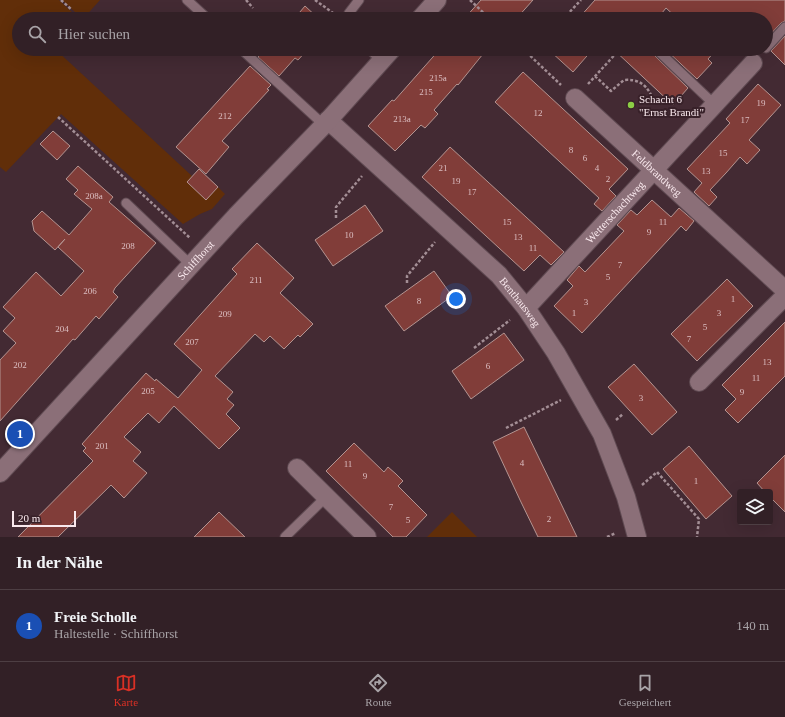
<!DOCTYPE html>
<html lang="de">
<meta charset="utf-8">
<style>
body{margin:0;font-family:"Times New Roman",serif;background:#3a282e;color:#f1f3f6}
.controls{position:absolute;right:12px;bottom:12px;display:grid;overflow:hidden;border-radius:4px;box-shadow:0 4px 16px #0002}
.controls button{width:36px;height:36px;display:grid;place-items:center;padding:0;border:0;border-bottom:1px solid #4d3e43;background:#322026;color:#f1f3f6;font:20px sans-serif}
.scale{position:absolute;left:12px;bottom:10px;width:64px;box-sizing:border-box;padding-left:4px;border:2px solid #f9e8ed;border-top:0;font-size:11px;line-height:14px;white-space:nowrap;color:#f9e8ed;-webkit-text-stroke:3px #382129;paint-order:stroke}
.you{position:absolute;left:456px;top:299px;width:14px;height:14px;margin:-10px;border:3px solid #fff;border-radius:50%;background:#1a73e8;box-shadow:0 0 0 6px #1a73e833}
.badge{display:grid;place-items:center;width:26px;height:26px;border-radius:50%;background:#d93025;color:#fff;font-size:13px;font-weight:700}
.pin{position:absolute;translate:-50% -50%;border:2px solid #fff;box-shadow:0 1px 4px #0006}
.list{margin:0;padding:0;list-style:none}
h2{display:flex;justify-content:space-between;align-items:center;height:52px;margin:0;padding:0 16px;font-size:17px}
h2 small{font-size:13px;font-weight:400;color:#a8a3a7}
.list li{display:grid;grid-template-columns:26px 1fr auto;gap:12px;align-items:center;box-sizing:border-box;height:72px;padding:0 16px;border-top:1px solid #4d3e43}
.list b{display:block;font-size:15px;white-space:nowrap}
.list p{margin:0;font-size:13px;white-space:nowrap;color:#a8a3a7}
.list em{font-size:13px;font-style:normal;color:#a8a3a7}
.icon{flex:none;width:22px;height:22px;fill:none;stroke:currentColor;stroke-width:2;stroke-linecap:round;stroke-linejoin:round}
.map{position:relative;flex:none;width:785px;height:537px;overflow:hidden}
.search{position:absolute;background:#322026;box-shadow:0 4px 16px #0002;left:12px;right:12px;top:12px;height:44px;display:flex;align-items:center;gap:10px;box-sizing:border-box;padding:0 14px;border-radius:22px;color:#a8a3a7;font-size:15px}
.sheet{height:124px;background:#322026}
nav{display:flex;justify-content:space-around;align-items:center;box-sizing:border-box;height:56px;border-top:1px solid #4d3e43;background:#322026;font-size:11px;color:#a8a3a7}
nav a{display:grid;justify-items:center;gap:2px}
nav .on{color:#d93025}
.map>svg:first-child{display:block}
</style>
<div class="map">
<svg width="785" height="537" viewBox="0 0 785 537">
<rect width="100%" height="100%" fill="#432a33"/>
<!-- green -->
<path fill="#612e09" d="M0 0H59L74 14 75 12 62 0H100L83 19H19V49H55L192 176 187 182 206 200 218 187 225 194 212 209 200 214 183 224 61 114 6 172 0 167Z
M452 512 477 537H427Z"/>
<!-- building -->
<path fill="#813d39" stroke="#b49491" d="M481 0H533L516 19H464Z
M595 0H785V21L781 23 766 39V19H678L666 8 657 19H578Z
M305 6 319 19H294Z
M785 36V65L771 51Z
M265 49H308L298 60 295 58 279 76 258 57Z
M440 49H487L458 85 457 84 434 110 438 114 425 128 421 125 395 151 368 126 392 100 394 101Z
M552 49H593L573 72 550 51Z
M613 49H650L652 53 688 88 673 105Z
M665 49H717L708 59 712 63 697 79Z
M250 66 271 85 267 89 269 90 222 141 229 147 206 174 176 147Z
M523 72 628 169 609 189 616 196 602 211 594 204 599 198 495 102Z
M758 84 781 105 749 140 760 150 747 164 740 157 726 173 710 190 717 197 709 206 694 192 702 183 687 169 730 123 726 119Z
M53 131 70 146 57 160 40 144Z
M450 147 564 252 551 265 540 255 524 271 422 177Z
M78 166 113 197 109 202 156 243 115 288 113 292 118 297 99 319 96 316 75 340 73 339 0 421V360L16 343 3 331 15 318 3 307 36 272 61 296 84 271 58 247 65 239 55 250 34 231 32 221 42 211 69 235 92 209 74 194 78 190 66 179Z
M199 169 218 187 206 200 187 182Z
M652 200 671 217 679 208 694 221 686 231 681 226 582 333 554 306 573 286 567 280 579 266 585 272 624 231 617 225 631 210 637 215Z
M365 205 383 231 333 266 315 240Z
M257 243 294 278 280 293 313 324 300 337 298 335 284 349 270 336 264 342 255 334 215 376 233 392 227 399 234 405 226 414 240 428 219 449 174 406 159 423 148 413 124 437 141 452 133 461 147 473 124 498 111 485 58 537H18L93 461 83 451 86 448 82 444 146 373 155 381 156 379 178 398 202 370 174 344 237 274 232 269Z
M434 271 452 296 404 331 385 306Z
M727 279 753 306 697 361 671 334Z
M785 322V376L738 423 725 410 736 399 722 385Z
M504 333 524 360 471 399 452 371Z
M634 364 677 412 652 435 608 387Z
M524 427 552 485 577 537H538L520 500 493 442Z
M354 443 384 472 388 467 396 474 403 481 398 486 427 515 406 537H393L326 471Z
M689 446 732 496 706 519 663 469Z
M785 455V512L770 497V492H765L757 483Z
M219 512 245 537H194Z"/>
<g fill="none" stroke-linecap="round" stroke-linejoin="round">
<defs>
<path id="service" d="M187 0 208 19
M347 19 349 13 359 0
M766 48 785 27
M241 49 324 125
M369 49 381 60
M656 49 715 105
M126 203 192 266
M285 537 326 497"/>
<g id="minor">
<path d="M420 19 437 0"/>
<path id="s1" d="M575 98 785 290"/>
<path id="s2" d="M328 120 499 275 526 308 556 353 602 434 626 497 637 537"/>
<path id="s3" d="M526 308 753 63"/>
<path d="M699 382 785 296"/>
<path d="M297 468 367 537"/>
<path id="s4" d="M0 473 236 216 324 125 392 49"/>
</g>
</defs>
<!-- service casing -->
<use href="#service" stroke="#5f4a52" stroke-width="11"/>
<!-- minor casing -->
<use href="#minor" stroke="#5f4a52" stroke-width="20"/>
<!-- path -->
<path stroke="#a38e95" stroke-width="2.5" stroke-dasharray="3 2" stroke-linecap="butt" d="M61 0 72 10
M246 0 253 8
M315 0 333 13
M470 0 490 19
M563 19 581 0
M523 49 561 85
M529 55 535 49
M595 76 611 91 624 80C637 79 645 83 651 95
M588 84 620 49
M58 117 190 238
M336 218V207L362 176
M407 283V276L435 242
M474 348 510 320
M616 420 623 414
M506 428 561 400
M642 485 657 472 699 519 697 537
M607 537 616 533"/>
<!-- service -->
<use href="#service" stroke="#8b6f78" stroke-width="9"/>
<!-- minor -->
<use href="#minor" stroke="#8b6f78" stroke-width="18"/>
</g>
<!-- markers -->
<circle fill="#8cce45" stroke="#382129" stroke-width="1.5" cx="631" cy="105" r="4"/>
<g text-anchor="middle" stroke-width="4" stroke-linejoin="round" paint-order="stroke">
<!-- number labels -->
<g font-size="9" fill="#dbbdc0">
<text x="438" y="81">215a</text>
<text x="426" y="95">215</text>
<text x="761" y="106">19</text>
<text x="538" y="116">12</text>
<text x="225" y="119">212</text>
<text x="402" y="122">213a</text>
<text x="745" y="123">17</text>
<text x="571" y="153">8</text>
<text x="723" y="156">15</text>
<text x="585" y="161">6</text>
<text x="443" y="171">21</text>
<text x="597" y="171">4</text>
<text x="706" y="174">13</text>
<text x="608" y="182">2</text>
<text x="456" y="184">19</text>
<text x="472" y="195">17</text>
<text x="94" y="199">208a</text>
<text x="507" y="225">15</text>
<text x="663" y="225">11</text>
<text x="649" y="235">9</text>
<text x="349" y="238">10</text>
<text x="518" y="240">13</text>
<text x="128" y="249">208</text>
<text x="533" y="251">11</text>
<text x="620" y="268">7</text>
<text x="608" y="280">5</text>
<text x="256" y="283">211</text>
<text x="90" y="294">206</text>
<text x="733" y="302">1</text>
<text x="419" y="304">8</text>
<text x="586" y="305">3</text>
<text x="574" y="316">1</text>
<text x="719" y="316">3</text>
<text x="225" y="317">209</text>
<text x="705" y="330">5</text>
<text x="62" y="332">204</text>
<text x="689" y="342">7</text>
<text x="192" y="345">207</text>
<text x="767" y="365">13</text>
<text x="20" y="368">202</text>
<text x="488" y="369">6</text>
<text x="756" y="381">11</text>
<text x="148" y="394">205</text>
<text x="742" y="395">9</text>
<text x="641" y="401">3</text>
<text x="102" y="449">201</text>
<text x="522" y="466">4</text>
<text x="348" y="467">11</text>
<text x="365" y="479">9</text>
<text x="696" y="484">1</text>
<text x="391" y="510">7</text>
<text x="549" y="522">2</text>
<text x="408" y="523">5</text>
</g>
<!-- poi labels -->
<g font-size="11" fill="#f9e8ed" stroke="#382129" text-anchor="start">
<text x="639" y="103">Schacht 6<tspan x="639" dy="13">"Ernst Brandi"</tspan></text>
</g>
<!-- street labels -->
<g font-size="11" fill="#f9e8ed" stroke="#382129">
<text dy="4" stroke="none"><textPath href="#s1" startOffset="111">Feldbrandweg</textPath></text>
<text dy="4" stroke="none"><textPath href="#s3" startOffset="131">Wetterschachtweg</textPath></text>
<text dy="4" stroke="none"><textPath href="#s4" startOffset="289">Schiffhorst</textPath></text>
<text dy="4" stroke="none"><textPath href="#s2" startOffset="265">Benthausweg</textPath></text>
</g>
</g>
</svg>
<div class="controls">
<button><svg class="icon" aria-label="layers" viewBox="0 0 24 24"><path d="M12 4l9 5-9 5-9-5zM3 14l9 5 9-5"/></svg></button>
</div>
<div class="scale">20 m</div>
<div class="you"></div>
<div class="pin badge" style="left:20px;top:434px;background:#1a4fb4">1</div>
<div class="search"><svg class="icon" aria-label="search" viewBox="0 0 24 24"><circle cx="10" cy="10" r="6"/><path d="M15 15l6 6"/></svg>Hier suchen</div>
</div>
<section class="sheet">
<h2>In der Nähe<small></small></h2>
<ul class="list">
<li><span class="badge" style="background:#1a4fb4">1</span><div><b>Freie Scholle</b><p>Haltestelle · Schiffhorst</p></div><em>140 m</em></li>
</ul>
</section>
<nav>
<a class="on"><svg class="icon" aria-label="map" viewBox="0 0 24 24"><path d="M3 6l6-2 6 2 6-2v14l-6 2-6-2-6 2zM9 4v14M15 6v14"/></svg>Karte</a>
<a><svg class="icon" aria-label="directions" viewBox="0 0 24 24"><path d="M12 3l9 9-9 9-9-9zM9 14v-3h6M13 9l2 2-2 2"/></svg>Route</a>
<a><svg class="icon" aria-label="saved" viewBox="0 0 24 24"><path d="M7 4h10v16l-5-4-5 4z"/></svg>Gespeichert</a>
</nav>
